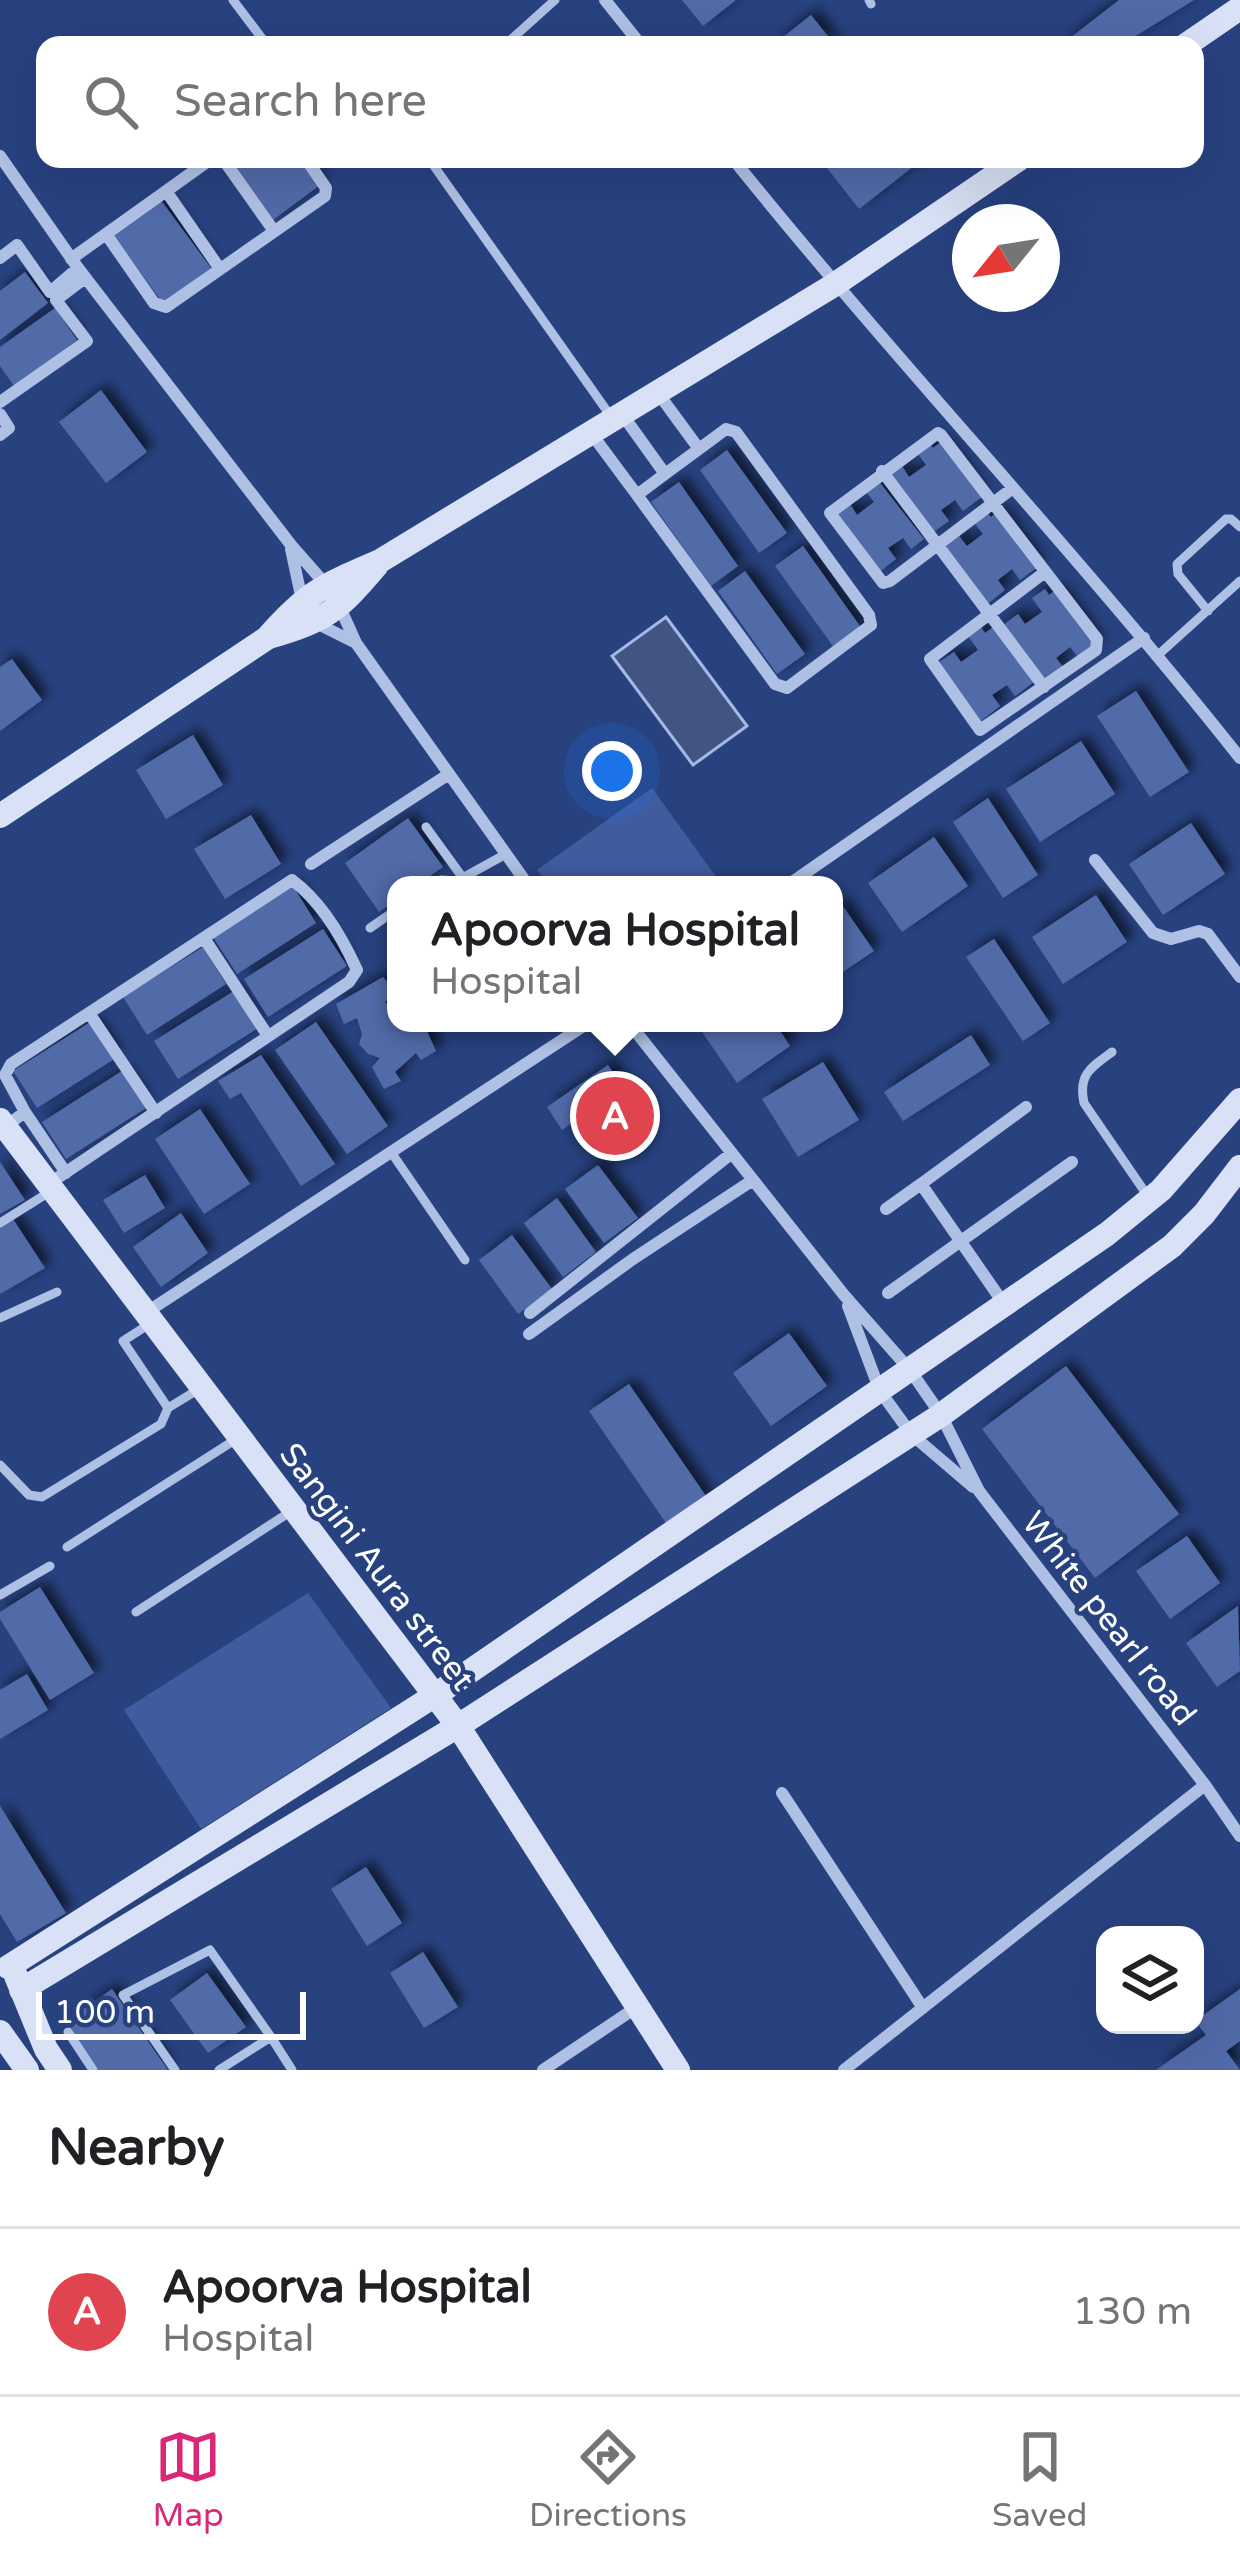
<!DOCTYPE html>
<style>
body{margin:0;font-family:"Varela Round",sans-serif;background:#f6f6f6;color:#202124}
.controls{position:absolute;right:36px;bottom:36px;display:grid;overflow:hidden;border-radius:24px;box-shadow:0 12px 48px #0002}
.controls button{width:108px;height:108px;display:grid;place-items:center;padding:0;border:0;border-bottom:3px solid #e0e0e0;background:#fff;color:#202124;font:60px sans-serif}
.compass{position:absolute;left:952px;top:204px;width:108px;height:108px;border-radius:50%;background:#fff;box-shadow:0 12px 48px #0002;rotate:240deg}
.scale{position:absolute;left:36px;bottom:30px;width:270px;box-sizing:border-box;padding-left:12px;border:6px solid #fff;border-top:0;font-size:33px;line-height:42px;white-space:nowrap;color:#fff;-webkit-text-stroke:9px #284280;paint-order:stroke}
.you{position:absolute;left:612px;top:771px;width:42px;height:42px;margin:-30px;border:9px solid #fff;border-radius:50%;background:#1a73e8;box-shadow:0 0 0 18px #1a73e833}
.badge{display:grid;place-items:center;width:78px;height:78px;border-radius:50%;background:#db2777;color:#fff;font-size:39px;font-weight:700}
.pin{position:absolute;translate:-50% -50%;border:6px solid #fff;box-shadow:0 3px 12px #0006}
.popup{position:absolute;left:387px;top:876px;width:456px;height:156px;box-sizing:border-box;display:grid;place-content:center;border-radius:24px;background:#fff;filter:drop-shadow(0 3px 9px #0005);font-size:39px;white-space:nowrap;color:#757577}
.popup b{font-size:45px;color:#202124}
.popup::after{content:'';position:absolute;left:50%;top:100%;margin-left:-24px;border:24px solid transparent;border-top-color:#fff}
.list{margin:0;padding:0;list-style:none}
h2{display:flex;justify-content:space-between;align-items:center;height:156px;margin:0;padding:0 48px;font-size:51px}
h2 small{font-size:39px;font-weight:400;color:#757577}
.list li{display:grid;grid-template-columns:78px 1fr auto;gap:36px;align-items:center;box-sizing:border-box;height:168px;padding:0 48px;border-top:3px solid #e0e0e0}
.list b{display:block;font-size:45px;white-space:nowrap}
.list p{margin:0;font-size:39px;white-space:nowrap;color:#757577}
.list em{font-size:39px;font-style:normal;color:#757577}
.icon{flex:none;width:66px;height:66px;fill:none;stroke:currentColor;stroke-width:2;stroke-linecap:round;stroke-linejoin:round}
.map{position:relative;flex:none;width:1240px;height:2070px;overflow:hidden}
.search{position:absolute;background:#fff;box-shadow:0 12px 48px #0002;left:36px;right:36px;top:36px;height:132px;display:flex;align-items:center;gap:30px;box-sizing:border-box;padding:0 42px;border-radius:24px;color:#757577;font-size:45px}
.sheet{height:324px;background:#fff}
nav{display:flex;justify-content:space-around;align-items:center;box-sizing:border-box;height:168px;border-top:3px solid #e0e0e0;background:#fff;font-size:33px;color:#757577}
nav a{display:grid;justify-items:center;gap:6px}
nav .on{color:#db2777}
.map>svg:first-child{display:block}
</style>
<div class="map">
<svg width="1240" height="2070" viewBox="0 0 1240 2070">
<defs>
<filter id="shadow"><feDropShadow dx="7" dy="-7" stdDeviation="6" flood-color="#0009"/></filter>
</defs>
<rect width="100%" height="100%" fill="#284280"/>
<!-- green -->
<path fill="#405c9f" d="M652 788 722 885H549L537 870Z
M308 1593 391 1708 201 1829 124 1710Z"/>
<!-- water -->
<path fill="#425582" stroke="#a4b9e6" stroke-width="3" d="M666 617 747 726 693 765 612 656Z"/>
<!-- building -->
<path fill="#516ba8" filter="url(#shadow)" d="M682 0H736L703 26Z
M1119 0H1194L1121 45H1061Z
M811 15 835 45H773Z
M228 159H301L320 185 273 220Z
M820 159H923L859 209Z
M160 199 211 268 163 303 112 234Z
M25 272 48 303 0 340V291Z
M55 308 77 340 14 386 0 366V347Z
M101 390 147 452 106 483 59 422Z
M929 442 933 448 941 442 982 497 963 511 955 500 941 510 949 521 932 533 889 476 902 466 909 477 926 465 916 451Z
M727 450 787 533 759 553 700 470Z
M877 479 924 539 911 549 903 538 888 548 896 559 877 574 834 516 850 504 857 515 874 502 864 489Z
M679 482 738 566 711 586 651 502Z
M986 511 991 517 998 511 1039 566 1020 580 1012 569 998 580 1005 590 986 605 943 548 959 536 967 546 983 534 973 521Z
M803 546 862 629 835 649 775 566Z
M745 571 805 654 777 674 718 591Z
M1045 589 1049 595 1057 589 1098 644 1079 658 1070 647 1056 658 1064 668 1044 683 1002 626 1018 614 1025 624 1042 612 1032 598Z
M981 627 985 633 993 627 1034 682 1015 696 1007 685 992 695 1000 706 981 721 938 663 954 652 961 662 978 650 968 636Z
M12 659 42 700 0 731V667Z
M1136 691 1189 772 1150 797 1097 716Z
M193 735 223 785 166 819 136 770Z
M1081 741 1115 794 1040 842 1006 789Z
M988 798 1038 875 1003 898 953 822Z
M251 815 281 864 225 899 194 849Z
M408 818 443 867 417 885H396V900L379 912 345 863Z
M1191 823 1225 874 1163 915 1129 864Z
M934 837 968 886 902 932 868 883Z
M293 886 316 923 237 974 213 937Z
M1096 895 1127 942 1063 984 1032 937Z
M840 902 874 951 834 978V906Z
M323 929 347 966 268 1017 244 979Z
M994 939 1050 1023 1023 1041 966 957Z
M203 947 226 984 147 1035 123 997Z
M383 977 396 993 385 1002 396 1016V1023L425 1027 436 1051 421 1060 416 1053 395 1072 401 1081 384 1089 372 1067 380 1058 368 1054 359 1044 362 1034 357 1018 344 1024 336 1004Z
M234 991 258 1028 178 1079 154 1041Z
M92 1021 116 1058 37 1108 13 1071Z
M316 1022 388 1126 347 1154 275 1050Z
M696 1023H775L790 1046 737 1083Z
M971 1035 990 1065 903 1121 884 1092Z
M261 1055 335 1164 301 1186 241 1093 230 1099 218 1081Z
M823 1062 859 1120 798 1157 762 1099Z
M608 1065 642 1113 608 1138 589 1111 562 1130 547 1107Z
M122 1071 146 1108 66 1159 42 1122Z
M200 1109 250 1184 204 1214 155 1139Z
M0 1162 25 1200 0 1214Z
M598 1165 638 1218 604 1243 565 1189Z
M145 1175 165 1208 124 1233 103 1200Z
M557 1198 596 1252 563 1277 524 1223Z
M181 1213 208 1253 161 1287 133 1247Z
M13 1219 45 1268 0 1294V1227Z
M512 1235 552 1289 518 1314 479 1260Z
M789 1333 827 1386 771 1426 733 1373Z
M1066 1366 1179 1514 1095 1578 982 1429Z
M629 1384 708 1499 668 1526 589 1411Z
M1187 1536 1220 1583 1170 1619 1136 1571Z
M40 1587 94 1673 50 1700 0 1619V1612Z
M1238 1606 1240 1671 1217 1687 1186 1643Z
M27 1674 48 1710 0 1739V1690Z
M0 1806 66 1913 17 1942 0 1914Z
M366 1867 402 1923 367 1946 331 1889Z
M423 1952 458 2007 424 2028 390 1973Z
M207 1973 246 2027 208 2053 170 2000Z
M112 1989 168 2070H98L65 2022Z
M1240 1989V2041L1226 2051 1240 2070H1156L1206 2035 1195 2021Z"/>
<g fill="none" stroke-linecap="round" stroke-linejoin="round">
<!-- lane -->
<path stroke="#afc0e5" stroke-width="9" d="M233 0 267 45
M869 0 871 4
M505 45 555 0
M429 159 612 418
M1208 611 1178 574 1177 564 1226 519H1231L1240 527
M1158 655 1240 581
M426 827 468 885
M433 885 441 880 457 881 506 854
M370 928 396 910
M1112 1052C1090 1068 1078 1075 1084 1103L1147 1195
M391 1152 465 1260
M0 1223 51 1191
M0 1318 57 1292
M151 1323 123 1341 168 1408 199 1389
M0 1465 29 1495 42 1497 161 1424 168 1408
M67 1547 238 1438
M0 1595 50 1566
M136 1612 293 1510
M68 2032 93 2070
M175 2070 123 1995 210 1950 271 2037
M219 2070 271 2037 292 2070"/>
<!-- street -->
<path stroke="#afc0e5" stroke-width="12" d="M605 0 641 45
M0 156 78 268 291 545 327 586
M223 159 274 231
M733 159C897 363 1078 553 1240 758
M166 191 220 269
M106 234 154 303 166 307 325 196 326 188 306 159
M0 258 17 245 50 292 78 268
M71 259 211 159
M0 402 87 341 56 300 85 278
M0 414 9 428 0 435
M622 414 665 474 637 495 775 684 787 688 871 625 869 615 736 432 726 429 699 449 658 393
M591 433 637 495
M882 471 1044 687
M665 474 699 449
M1013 488 993 503 890 581 883 583 830 513 938 433 941 435C993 503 1045 572 1097 639L1096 650 980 730 930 659 1045 572
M291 549 303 605
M338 603 356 643 528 885
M314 622 354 642
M1095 860 1153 933 1171 939 1199 931 1208 934 1240 977
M311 864 449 774
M788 885 1144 638
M204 938 268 1036
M89 1013 156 1113
M629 1023 844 1295 910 1370 941 1415 979 1491 1205 1785 1240 1836
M25 1112 66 1173
M6 1126 25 1112 5 1075 11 1064 292 880C322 902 342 937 357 970L349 982 47 1185
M886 1209 921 1184
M888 1293 1072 1162
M1004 1304 921 1184 1026 1107
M848 1306 880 1391 911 1434 973 1487
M530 1313 732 1153
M144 1314 588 1023
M529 1334 633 1259 753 1180
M782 1793 923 2008
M543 2070 637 2007
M844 2070 1205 1785"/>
<!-- secondary -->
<path stroke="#d8e1f5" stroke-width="24" d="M1186 45 1240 8
M269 637C327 620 338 611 377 565
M0 816 267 638C308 591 324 585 380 561L834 285 1019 159
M0 1120 458 1726 678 2070
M8 1967 434 1696 1107 1234 1161 1190 1240 1100
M16 1976 46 2049 60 2070
M21 1990 458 1726 941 1415 1172 1246 1204 1214 1240 1167
M0 2032 27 2070"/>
</g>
<g text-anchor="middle" stroke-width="9" stroke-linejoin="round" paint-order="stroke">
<!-- street labels -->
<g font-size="33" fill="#fff" stroke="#284280">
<text transform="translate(378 1566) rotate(53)" y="12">Sangini Aura street</text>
<text transform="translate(1110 1618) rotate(52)" y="12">White pearl road</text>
</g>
</g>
</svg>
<div class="controls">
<button><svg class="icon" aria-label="layers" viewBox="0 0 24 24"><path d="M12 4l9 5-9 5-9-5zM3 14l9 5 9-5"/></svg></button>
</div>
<svg class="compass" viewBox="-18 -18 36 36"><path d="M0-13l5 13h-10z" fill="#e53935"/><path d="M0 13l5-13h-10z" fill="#757577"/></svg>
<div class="scale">100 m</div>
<div class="you"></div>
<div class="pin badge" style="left:615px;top:1116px;background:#e0444e">A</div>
<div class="popup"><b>Apoorva Hospital</b>Hospital</div>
<div class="search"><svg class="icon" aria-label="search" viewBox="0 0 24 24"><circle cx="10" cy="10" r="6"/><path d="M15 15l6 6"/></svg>Search here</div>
</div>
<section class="sheet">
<h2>Nearby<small></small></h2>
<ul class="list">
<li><span class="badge" style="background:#e0444e">A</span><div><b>Apoorva Hospital</b><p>Hospital</p></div><em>130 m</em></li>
</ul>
</section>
<nav>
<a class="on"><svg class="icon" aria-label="map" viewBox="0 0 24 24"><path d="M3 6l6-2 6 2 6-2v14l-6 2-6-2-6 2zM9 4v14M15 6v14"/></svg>Map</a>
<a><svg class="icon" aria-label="directions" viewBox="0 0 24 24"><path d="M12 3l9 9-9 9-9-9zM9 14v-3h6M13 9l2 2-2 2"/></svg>Directions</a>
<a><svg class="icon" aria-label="saved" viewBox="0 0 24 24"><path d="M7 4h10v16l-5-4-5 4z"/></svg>Saved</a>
</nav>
